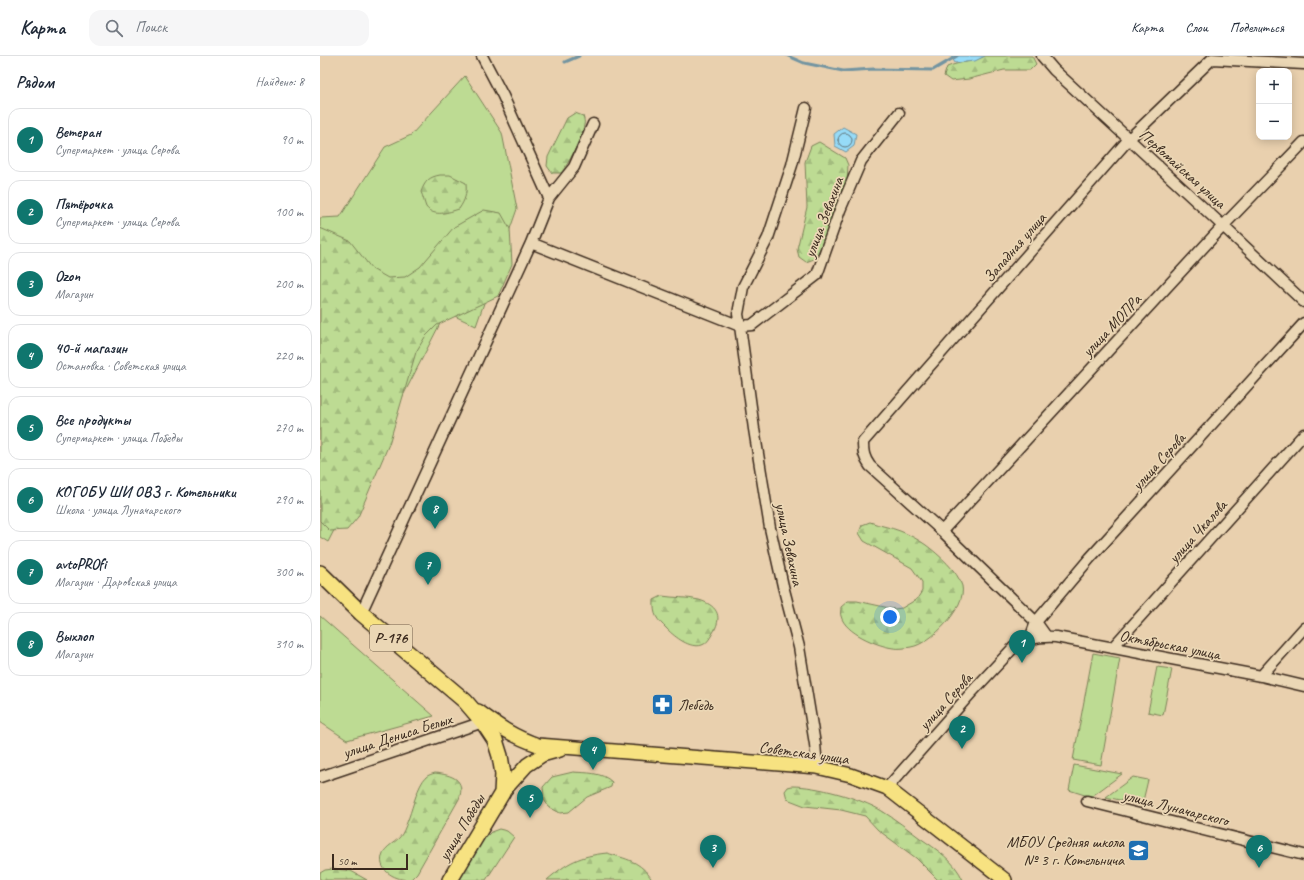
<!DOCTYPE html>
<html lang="ru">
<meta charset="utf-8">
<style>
body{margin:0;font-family:Caveat,sans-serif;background:#f6f6f7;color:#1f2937}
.controls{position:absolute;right:12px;top:12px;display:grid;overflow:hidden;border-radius:8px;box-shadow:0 2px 10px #0003}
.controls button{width:36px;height:36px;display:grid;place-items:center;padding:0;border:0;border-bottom:1px solid #e0e1e3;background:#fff;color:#1f2937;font:20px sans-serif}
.scale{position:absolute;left:12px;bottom:10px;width:76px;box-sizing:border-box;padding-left:4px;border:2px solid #3b2a1e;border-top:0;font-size:11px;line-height:14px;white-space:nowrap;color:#3b2a1e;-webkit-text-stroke:3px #ebd7b5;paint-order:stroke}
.you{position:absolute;left:570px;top:561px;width:14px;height:14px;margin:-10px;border:3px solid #fff;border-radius:50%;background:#1a73e8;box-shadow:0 0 0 6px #1a73e833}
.badge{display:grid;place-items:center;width:26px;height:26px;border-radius:50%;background:#0f766e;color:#fff;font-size:13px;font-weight:700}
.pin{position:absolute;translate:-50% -33px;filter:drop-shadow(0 1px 2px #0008)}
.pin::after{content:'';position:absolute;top:21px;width:14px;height:12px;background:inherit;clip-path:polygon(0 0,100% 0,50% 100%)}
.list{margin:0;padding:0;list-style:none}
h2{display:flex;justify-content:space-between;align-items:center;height:52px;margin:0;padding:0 16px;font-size:17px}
h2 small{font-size:13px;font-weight:400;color:#747a83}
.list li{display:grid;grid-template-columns:26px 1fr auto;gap:12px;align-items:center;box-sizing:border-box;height:64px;margin:0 8px 8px;padding:0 8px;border:1px solid #e0e1e3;border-radius:12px}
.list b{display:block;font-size:15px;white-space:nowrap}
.list p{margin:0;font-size:13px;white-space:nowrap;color:#747a83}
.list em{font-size:13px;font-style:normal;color:#747a83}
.icon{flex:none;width:22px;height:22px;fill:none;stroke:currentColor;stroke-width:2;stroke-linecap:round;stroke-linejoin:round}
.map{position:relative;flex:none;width:984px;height:824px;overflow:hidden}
header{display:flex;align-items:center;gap:24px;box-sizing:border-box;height:56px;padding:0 20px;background:#fff;border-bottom:1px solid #e0e1e3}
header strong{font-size:19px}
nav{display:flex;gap:22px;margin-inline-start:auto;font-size:14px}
.search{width:280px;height:36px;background:#f6f6f7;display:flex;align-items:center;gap:10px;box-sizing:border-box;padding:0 14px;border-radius:12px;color:#747a83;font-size:15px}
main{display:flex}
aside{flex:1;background:#fff}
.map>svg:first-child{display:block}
</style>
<header>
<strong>Карта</strong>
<div class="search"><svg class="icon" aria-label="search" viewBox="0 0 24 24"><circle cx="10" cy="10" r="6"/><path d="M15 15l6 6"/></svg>Поиск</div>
<nav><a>Карта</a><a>Слои</a><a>Поделиться</a></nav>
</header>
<main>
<aside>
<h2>Рядом<small>Найдено: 8</small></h2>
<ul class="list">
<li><span class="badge">1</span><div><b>Ветеран</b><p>Супермаркет · улица Серова</p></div><em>90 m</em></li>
<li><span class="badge">2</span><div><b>Пятёрочка</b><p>Супермаркет · улица Серова</p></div><em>100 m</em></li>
<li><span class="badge">3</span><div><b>Ozon</b><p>Магазин</p></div><em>200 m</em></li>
<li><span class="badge">4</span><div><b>40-й магазин</b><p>Остановка · Советская улица</p></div><em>220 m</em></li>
<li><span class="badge">5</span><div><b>Все продукты</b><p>Супермаркет · улица Победы</p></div><em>270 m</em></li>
<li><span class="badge">6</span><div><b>КОГОБУ ШИ ОВЗ г. Котельники</b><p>Школа · улица Луначарского</p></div><em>290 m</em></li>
<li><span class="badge">7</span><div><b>avtoPROfi</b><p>Магазин · Даровская улица</p></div><em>300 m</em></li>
<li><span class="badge">8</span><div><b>Выхлоп</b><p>Магазин</p></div><em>310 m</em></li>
</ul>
</aside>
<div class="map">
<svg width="984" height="824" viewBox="0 0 984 824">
<defs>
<pattern id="forest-firs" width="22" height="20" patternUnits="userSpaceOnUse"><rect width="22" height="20" fill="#bddb93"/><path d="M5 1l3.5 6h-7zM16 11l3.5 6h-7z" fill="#a3bc7e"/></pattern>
</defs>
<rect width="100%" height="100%" fill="#e9d0ae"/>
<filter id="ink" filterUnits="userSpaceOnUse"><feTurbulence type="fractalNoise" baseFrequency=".025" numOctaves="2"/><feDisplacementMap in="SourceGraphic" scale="8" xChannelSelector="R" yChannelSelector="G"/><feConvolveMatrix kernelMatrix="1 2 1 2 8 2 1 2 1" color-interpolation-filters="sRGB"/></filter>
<g filter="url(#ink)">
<!-- green -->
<path fill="#bddb93" stroke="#7c8258" d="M145 20 182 77 197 153 156 270 126 256 8 486 0 481V162L20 161 65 91 91 79Z
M0 560 114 660 27 684 0 666Z
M773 597 800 602 781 709 753 704Z
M837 611 852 613 843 659 828 656Z
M754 709 802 718 771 741 749 734Z
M813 721 828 724 822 749 786 741Z"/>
<!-- forest -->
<path fill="url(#forest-firs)" stroke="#7c8258" d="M665 0H712L716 8 710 14H684L649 23 631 25 624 20 627 11C641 5 652 7 665 0Z
M255 57 263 60C264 63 265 66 264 69 263 80 248 109 241 117H232L227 110 228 101 247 62Z
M499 86 525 102 528 109 527 127 503 188 494 203 486 206 479 201 477 193 487 151 485 106 491 90Z
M120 119H130L146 127C147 138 145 144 139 153 129 156 114 162 106 151 104 146 103 140 101 136 105 125 109 121 120 119Z
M164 154 181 157 190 173 192 208 178 240 117 269 105 281 96 296 69 388 38 461 27 474 10 475 0 465V172L30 185 52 213 68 222 85 221 100 211 134 171Z
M550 466C560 470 570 471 580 475 588 478 599 484 606 489 618 498 638 515 642 530 647 551 611 588 591 591 586 592 578 593 573 592 558 590 525 577 521 560 520 558 521 554 521 551L528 545H537L574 553 582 552 597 543 602 535V526L592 512 544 485 539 477 542 469Z
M342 540C354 542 367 541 379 544 396 549 403 559 394 575 391 580 388 587 382 589 370 593 355 581 347 573 337 563 333 560 334 544Z
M253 716C266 717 282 716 292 726L291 731 267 741 249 756 240 757 229 751 224 744 223 731 232 721Z
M115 717C132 719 146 723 139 743L97 817 90 824C77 824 58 816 62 800 64 790 78 786 82 778 85 773 87 766 89 761 93 750 98 729 106 721 108 719 112 718 115 717Z
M472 730C497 730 540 742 562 755 575 763 588 773 600 782 616 793 635 805 643 824H618L596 802 558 774 545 760 521 754 485 750 467 743 465 735 468 731Z
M179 773 187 775 194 781 166 824H138L164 783 171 776Z
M287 797C306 803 321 805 332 824H227C248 806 259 800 287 797Z
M13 813 31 815 47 824H0V817L5 814Z"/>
<!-- water -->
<path fill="#96dbf8" stroke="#7294a1" d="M631 0H665L655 5 635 7Z
M523 71 536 78 534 90 526 96 515 90 514 78Z"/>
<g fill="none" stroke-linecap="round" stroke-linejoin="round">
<!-- shore -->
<path stroke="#5f7175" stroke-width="1" d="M518 84a7 7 0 1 1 14 0a7 7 0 1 1-14 0Z"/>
<!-- stream -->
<path stroke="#7294a1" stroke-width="3" d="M468 0 484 7 523 15 554 13 613 14 637 0
M245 6 259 0"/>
<defs>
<path id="minor" d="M162 0 183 40 229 142
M722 0 734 14 903 170 984 246
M486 52 472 109 448 182 423 231 418 258 420 270 432 269 497 219 520 154 541 105 579 57
M211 187 420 270 434 373 450 472 463 530 479 591 495 688 497 711
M622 475 903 170 984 86
M41 557 211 187 229 142 254 111 273 68
M726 580 716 566 622 475 550 410C544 402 543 396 543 386L809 83 892 3 984 8
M710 583 716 566 770 502 984 267
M792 592 984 378
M941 620 984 572
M0 721 163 666
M567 732 652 636 694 591C707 582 721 580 736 581L941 620 984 630
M767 745 984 799"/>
<path id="major" d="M158 655C178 670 194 681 218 689L497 711 531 719 567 732 685 824
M182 737 207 709 222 699 240 694"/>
<path id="highway" d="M0 517 41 557 145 645 163 666 175 684 180 700 183 718 182 737 130 824"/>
</defs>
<!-- minor casing -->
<use href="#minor" stroke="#3b2a1e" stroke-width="13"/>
<!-- major casing -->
<use href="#major" stroke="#3b2a1e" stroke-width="16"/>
<!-- highway casing -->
<use href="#highway" stroke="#3b2a1e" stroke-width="18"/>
<!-- minor -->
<use href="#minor" stroke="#ebd7b5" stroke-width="10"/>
<!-- major -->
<use href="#major" stroke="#f7e281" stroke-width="13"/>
<!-- highway -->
<use href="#highway" stroke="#f7e281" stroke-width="15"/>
</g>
</g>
<!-- icons -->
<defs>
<symbol id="pharmacy-square" viewBox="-11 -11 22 22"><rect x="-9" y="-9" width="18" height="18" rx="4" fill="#1f6fb2" stroke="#ebd7b5"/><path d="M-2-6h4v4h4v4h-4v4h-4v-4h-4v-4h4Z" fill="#fff"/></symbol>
<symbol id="school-square" viewBox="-11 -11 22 22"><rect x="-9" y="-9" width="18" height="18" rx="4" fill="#1f6fb2" stroke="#ebd7b5"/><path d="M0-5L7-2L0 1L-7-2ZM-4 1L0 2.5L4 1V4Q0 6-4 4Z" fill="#fff"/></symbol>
</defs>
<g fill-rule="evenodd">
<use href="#pharmacy-square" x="330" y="636" width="25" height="25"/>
<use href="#school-square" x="806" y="782" width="25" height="25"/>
</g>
<g text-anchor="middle" stroke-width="3.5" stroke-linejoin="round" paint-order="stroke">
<!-- shield labels -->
<rect fill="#ebd7b5" stroke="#705e4b" stroke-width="1" x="50" y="569" width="42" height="26" rx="3"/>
<g font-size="15" font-weight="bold" fill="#3b2a1e">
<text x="71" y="587">Р-176</text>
</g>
<!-- street labels -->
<g font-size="16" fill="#3b2a1e" stroke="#ebd7b5">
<text transform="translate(863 112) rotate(42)" y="6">Первомайская улица</text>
<text transform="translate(503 161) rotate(-69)" y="6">улица Зевахина</text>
<text transform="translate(694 191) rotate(-49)" y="6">Западная улица</text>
<text transform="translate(791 269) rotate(-47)" y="6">улица МОПРа</text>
<text transform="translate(838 405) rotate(-48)" y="6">улица Серова</text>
<text transform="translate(877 475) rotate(-48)" y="6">улица Чкалова</text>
<text transform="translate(470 488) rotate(78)" y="6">улица Зевахина</text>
<text transform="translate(850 588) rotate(11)" y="6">Октябрьская улица</text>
<text transform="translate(625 645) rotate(-48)" y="6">улица Серова</text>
<text transform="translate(77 679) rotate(-18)" y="6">улица Дениса Белых</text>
<text transform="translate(484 696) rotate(8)" y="6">Советская улица</text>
<text transform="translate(856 751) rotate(14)" y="6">улица Луначарского</text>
<text transform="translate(141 771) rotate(-59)" y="6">улица Победы</text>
</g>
<!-- poi labels -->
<g font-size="16" fill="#3b2a1e" stroke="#ebd7b5" text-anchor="start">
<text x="358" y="654">Лебедь</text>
<text x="804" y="791" text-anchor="end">МБОУ Средняя школа<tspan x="804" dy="18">№ 3 г. Котельнича</tspan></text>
</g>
</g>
</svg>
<div class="controls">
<button>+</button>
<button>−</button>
</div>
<div class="scale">50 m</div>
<div class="you"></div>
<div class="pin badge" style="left:702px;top:607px">1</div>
<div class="pin badge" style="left:642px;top:693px">2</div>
<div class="pin badge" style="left:393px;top:812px">3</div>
<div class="pin badge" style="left:273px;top:714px">4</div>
<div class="pin badge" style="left:210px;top:762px">5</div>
<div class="pin badge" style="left:939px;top:812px">6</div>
<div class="pin badge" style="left:108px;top:529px">7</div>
<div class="pin badge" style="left:115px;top:473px">8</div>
</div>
</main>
